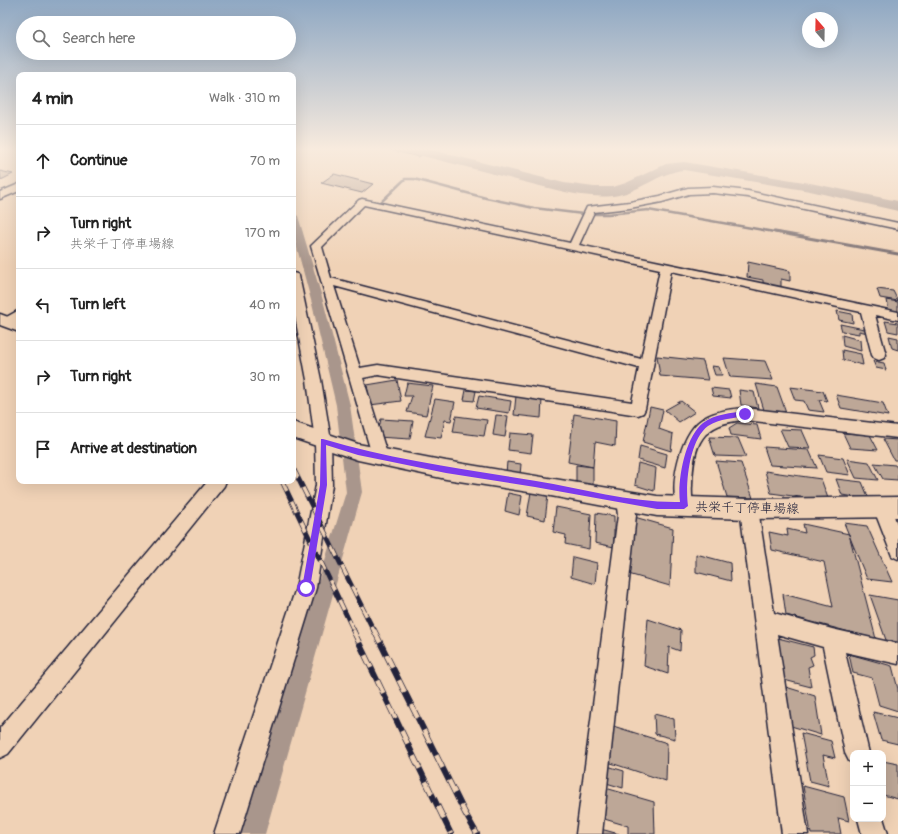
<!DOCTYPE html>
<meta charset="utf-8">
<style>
body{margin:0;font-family:Pangolin,"Klee One",sans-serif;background:#f6f6f6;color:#222}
.controls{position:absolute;right:12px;bottom:12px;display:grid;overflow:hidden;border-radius:8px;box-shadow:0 4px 16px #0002}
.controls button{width:36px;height:36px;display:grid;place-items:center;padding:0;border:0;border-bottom:1px solid #e0e0e0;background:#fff;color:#222;font:20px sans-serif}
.compass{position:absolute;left:802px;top:12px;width:36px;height:36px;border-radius:50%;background:#fff;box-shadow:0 4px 16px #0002;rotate:340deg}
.stop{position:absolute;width:12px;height:12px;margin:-9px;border:3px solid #7c3aed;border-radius:50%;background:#fff}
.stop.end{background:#7c3aed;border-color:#fff;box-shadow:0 1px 4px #0008}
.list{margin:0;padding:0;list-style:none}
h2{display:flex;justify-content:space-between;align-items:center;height:52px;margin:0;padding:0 16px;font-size:17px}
h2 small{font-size:13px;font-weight:400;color:#767676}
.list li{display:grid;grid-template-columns:26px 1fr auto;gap:12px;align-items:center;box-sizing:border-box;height:72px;padding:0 16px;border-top:1px solid #e0e0e0}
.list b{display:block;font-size:15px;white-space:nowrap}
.list p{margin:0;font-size:13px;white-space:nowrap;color:#767676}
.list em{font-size:13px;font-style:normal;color:#767676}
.icon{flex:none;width:22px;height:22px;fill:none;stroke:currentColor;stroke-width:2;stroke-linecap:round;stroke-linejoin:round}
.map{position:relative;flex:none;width:898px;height:834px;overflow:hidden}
.search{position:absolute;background:#fff;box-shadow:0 4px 16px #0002;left:16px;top:16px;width:280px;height:44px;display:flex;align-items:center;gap:10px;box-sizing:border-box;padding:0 14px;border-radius:22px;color:#767676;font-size:15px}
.panel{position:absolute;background:#fff;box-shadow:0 4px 16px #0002;left:16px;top:72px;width:280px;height:412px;border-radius:8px}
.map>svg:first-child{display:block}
</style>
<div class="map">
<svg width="898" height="834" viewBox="0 0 898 834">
<rect width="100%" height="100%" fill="#f0d2b6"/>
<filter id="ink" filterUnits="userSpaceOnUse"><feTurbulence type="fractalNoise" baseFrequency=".025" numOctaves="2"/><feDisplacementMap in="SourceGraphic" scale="8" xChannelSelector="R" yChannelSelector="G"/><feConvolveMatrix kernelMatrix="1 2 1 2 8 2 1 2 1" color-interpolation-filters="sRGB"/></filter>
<g filter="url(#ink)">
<!-- water -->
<path fill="#a9968c" stroke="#73686c" d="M385 149H429L419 157Z"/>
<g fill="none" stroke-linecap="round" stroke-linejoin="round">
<!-- stream-far1 -->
<path stroke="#73686c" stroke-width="2.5" d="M380 203 405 179H414L486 198 534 208 583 214H608L648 210 780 233"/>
<!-- stream -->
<path stroke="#73686c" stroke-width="3" d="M775 232 898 254"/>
<!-- canal -->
<path fill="#a9968c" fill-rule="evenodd" d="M293 213 298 216 324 304 350 405 362 492 265 834H241L346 492 336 405 312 304 293 233Z"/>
<!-- river -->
<path fill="#a9968c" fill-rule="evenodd" d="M404 149H428L564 183 594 187H613L626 183 666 164 684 162 810 183 898 201V211L810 191 684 170C659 172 639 193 613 196 582 199 550 188 520 181 482 171 444 161 405 152Z"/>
</g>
<!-- building -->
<path fill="#bda797" stroke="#22223b" d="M0 171 13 174 1 180Z
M334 174 373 184 362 193 321 183Z
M748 262 790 271V281L781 279V289L763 285V280L747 277Z
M877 289 893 291 898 301 880 298Z
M887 300 898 302V313L889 311Z
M837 311 852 314 853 323 839 320Z
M885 321 898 323V333L888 331Z
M840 324 869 330 868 333 859 331V334L842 331Z
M842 335 860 340 861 351 843 346Z
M889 336 898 338V350L892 348Z
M842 350 861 354 863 365 843 360Z
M657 356 703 361 708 380 660 376Z
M724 358 765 361 773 380 730 377Z
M873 361 884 363 886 370 876 368Z
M712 366 719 367 722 375H715Z
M397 380 401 401 370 405 367 385Z
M407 383 433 386 426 415 407 412 412 396H404Z
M756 384 777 387 786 412 764 410Z
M790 387 823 391 827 401 819 400 824 412 808 410 804 401 795 400Z
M711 388 729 390 731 398 713 396Z
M466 390 476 391 474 401 464 400Z
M739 390 754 392 758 408 741 405Z
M836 395 883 403 888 416 841 408Z
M479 396 511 401 509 413 476 408Z
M516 396 542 399 541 418 514 415Z
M435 399 455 402 451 421 445 420 441 438 425 436Z
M681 401 695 412 679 422 665 410Z
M650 407 663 410 659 429 673 434 671 451 643 442Z
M574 414 616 421 615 446 595 442 593 467 568 462Z
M496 415 508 416 505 437 493 435Z
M456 416 487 420 484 436 453 432Z
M381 419 413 421 410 439 377 437Z
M737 423 757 425 761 439 731 435 729 428Z
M780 429 802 430 810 448 788 447Z
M510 433 533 435 531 453 508 450Z
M843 433 870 435 878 450 850 448Z
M709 437 738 438 746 457 715 456Z
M883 439 898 440V460H894Z
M640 446 667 454 665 468 638 460Z
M764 447 809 450 817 468 770 465Z
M819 455 843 458 850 475 826 472Z
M847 459 869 462 878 480 856 478Z
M716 461 741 463 753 498 727 497Z
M507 462 521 464 520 475 506 473Z
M638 463 656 468 654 491 635 485Z
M874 463 895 465 898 469V480L883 479Z
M576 465 593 467V490L576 487Z
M765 471 821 479 829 501 771 493Z
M836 479 862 482 869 499 842 495Z
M531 492 548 495 545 520 527 516Z
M508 493 522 496 519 515 505 511Z
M556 507 591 514 589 549 565 544 566 535 553 532Z
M596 513 614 516V547L595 543Z
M631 516 673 528 670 586 625 573Z
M844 523 867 526 892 582 867 579Z
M803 524 849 534 876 639 786 615 783 594 833 607 824 562 772 550 769 532 788 536 787 529 805 533Z
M696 554 730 563 731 581 696 572Z
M573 557 597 563 595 584 571 577Z
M870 595 898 600V642L886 640Z
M648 619 681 630 680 651 669 647 668 674 644 666Z
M778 638 813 647 814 655 810 657 813 665 808 667 811 687 784 680Z
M849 654 892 666 898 689V711L879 705 872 678 853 673Z
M786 687 815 696 821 735 791 726Z
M873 712 898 718V744L881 740Z
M654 714 674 719 675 739 655 734Z
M610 725 667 743 666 781 608 762Z
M801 733 831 741 835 758 823 755 829 786 810 781Z
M883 761 898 764V799L883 795Z
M604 765 624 771 623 788 603 782Z
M803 786 844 797 849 821 838 818 841 834H811Z
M602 787 654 802 655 834H628V826L601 818Z
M597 828 619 834H597Z"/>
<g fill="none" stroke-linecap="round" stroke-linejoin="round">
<defs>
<path id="minor" d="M19 184V191L0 199V192Z
M713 187 748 191 898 223V229L748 197 713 193 689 194 662 202 630 208 594 212 579 245 898 312V320L875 315 886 355 884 358 879 360 874 358 872 355 861 312 671 271 645 409 643 413 638 415 378 375 363 378 388 457 386 462 380 464 374 462 311 246 359 200 362 199 570 243 587 207 630 202 660 196 688 188ZM364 205 660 269 641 359 331 278 322 247ZM334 286 639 368 632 402 378 365 360 368Z
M293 273 297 274 299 276 321 380 331 441 332 485 316 588 240 834H214L296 588 316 485 315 441 307 380 293 306Z
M19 310V320C13 324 10 327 3 325L1 322 3 319Z
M745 408 898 426V438L745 420C701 423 693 444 692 486 691 494 694 503 690 510L684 513 678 510C668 489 680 434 701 420 713 411 731 409 745 408Z
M208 481H226L224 486 8 754 0 758V728Z
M625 492 631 495 634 500 636 515 602 834H576L618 515 616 500 619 495Z
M882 499 888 502 898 526V559L892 556 873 507 876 502Z
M749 501 755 504 758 509 774 613 832 629 898 644V664L845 652 869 753H853V763L849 761 845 753 823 647 777 634 808 834H782L740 509 743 504Z
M883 818 888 834H862L858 819H883Z"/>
<path id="major" d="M0 314 19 321V332L0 325Z
M293 422 358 444 446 461 657 496 749 499 898 497V517L749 519 657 516 535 493 446 479 358 460 293 438Z"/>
</defs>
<!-- minor casing -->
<use href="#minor" stroke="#22223b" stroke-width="3"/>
<!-- major casing -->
<use href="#major" stroke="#22223b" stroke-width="3"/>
<!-- minor -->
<use href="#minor" fill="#f0d2b6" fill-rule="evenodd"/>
<!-- major -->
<use href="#major" fill="#f0d2b6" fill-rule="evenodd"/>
<defs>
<path id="rail-far1" d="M293 468 374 631
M282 481 354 631"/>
<path id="rail" d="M353 630 451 834
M374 630 465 813 477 834"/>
</defs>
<!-- rail-far1 casing -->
<use href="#rail-far1" stroke="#22223b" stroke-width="5"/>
<!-- rail casing -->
<use href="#rail" stroke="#22223b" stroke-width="6"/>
<!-- rail-far1 -->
<use href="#rail-far1" stroke="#f0d2b6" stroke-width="3.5" stroke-dasharray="11" stroke-linecap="butt"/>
<!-- rail -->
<use href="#rail" stroke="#f0d2b6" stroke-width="4.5" stroke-dasharray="14" stroke-linecap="butt"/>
</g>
</g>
<!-- sky -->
<linearGradient id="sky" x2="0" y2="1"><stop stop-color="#8fa8c3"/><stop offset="0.56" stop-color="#f8ebde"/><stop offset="1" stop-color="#f8ebde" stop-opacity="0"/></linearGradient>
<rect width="898" height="266" fill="url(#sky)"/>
<!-- route -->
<path fill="#7c3aed" d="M745 411 747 412V415C734 419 720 418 708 426 689 440 685 485 688 506L684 509H657L535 487 446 473 358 455 326 445 327 485 310 588 309 591 306 592 303 591 302 588 320 485 321 439H323C393 460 465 469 536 481 584 489 632 503 680 502 677 481 685 437 703 423 715 414 731 413 745 411Z"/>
<g text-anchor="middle" stroke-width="3" stroke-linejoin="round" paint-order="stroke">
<!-- street labels -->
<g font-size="13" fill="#22223b" stroke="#f0d2b6">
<text transform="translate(747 507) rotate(1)" y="5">共栄千丁停車場線</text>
</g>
</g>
</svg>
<div class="controls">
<button>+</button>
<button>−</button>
</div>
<svg class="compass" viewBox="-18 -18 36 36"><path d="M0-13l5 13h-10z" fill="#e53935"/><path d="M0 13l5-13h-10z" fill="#767676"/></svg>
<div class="stop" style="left:306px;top:588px"></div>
<div class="stop end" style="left:745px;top:414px"></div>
<div class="search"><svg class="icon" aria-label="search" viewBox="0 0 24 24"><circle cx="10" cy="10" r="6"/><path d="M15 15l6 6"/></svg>Search here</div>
<section class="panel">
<h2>4 min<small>Walk · 310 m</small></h2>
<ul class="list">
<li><svg class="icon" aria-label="ahead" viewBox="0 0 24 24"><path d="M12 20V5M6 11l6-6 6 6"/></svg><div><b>Continue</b></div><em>70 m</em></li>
<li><svg class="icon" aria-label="right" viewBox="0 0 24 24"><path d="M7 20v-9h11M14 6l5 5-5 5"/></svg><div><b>Turn right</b><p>共栄千丁停車場線</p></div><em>170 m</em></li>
<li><svg class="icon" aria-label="left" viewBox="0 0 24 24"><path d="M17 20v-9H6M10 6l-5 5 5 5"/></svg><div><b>Turn left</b></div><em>40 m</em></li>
<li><svg class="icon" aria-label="right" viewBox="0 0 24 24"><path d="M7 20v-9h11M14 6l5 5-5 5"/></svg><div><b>Turn right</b></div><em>30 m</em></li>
<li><svg class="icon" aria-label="arrive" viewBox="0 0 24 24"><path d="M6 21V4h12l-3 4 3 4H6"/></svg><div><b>Arrive at destination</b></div></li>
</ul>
</section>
</div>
